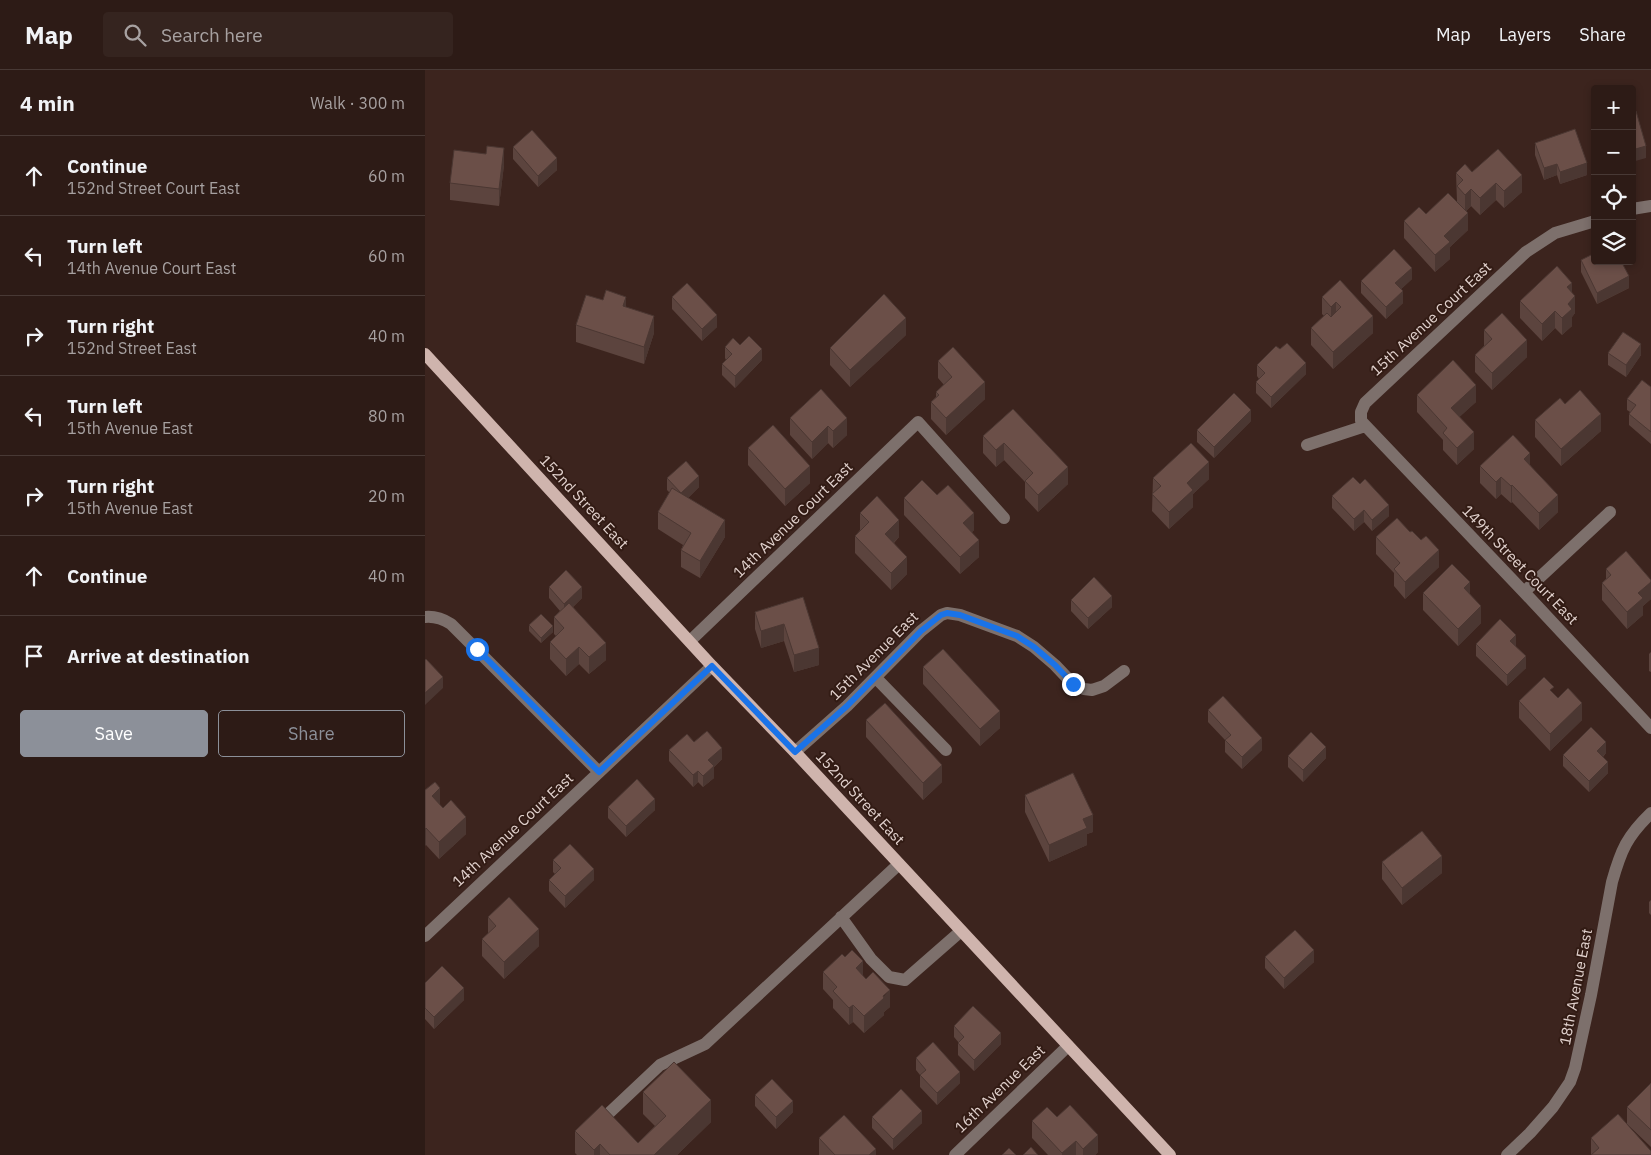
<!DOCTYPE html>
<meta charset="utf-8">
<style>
body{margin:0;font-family:"IBM Plex Sans",sans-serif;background:#35241f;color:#f1f3f6}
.controls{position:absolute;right:15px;top:15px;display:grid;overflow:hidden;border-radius:5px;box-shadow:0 2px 8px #0003}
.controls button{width:45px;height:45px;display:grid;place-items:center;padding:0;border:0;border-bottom:1px solid #483935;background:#2d1b16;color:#f1f3f6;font:25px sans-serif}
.stop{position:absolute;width:15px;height:15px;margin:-11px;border:4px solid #1a73e8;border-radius:50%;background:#fff}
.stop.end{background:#1a73e8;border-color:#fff;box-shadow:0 1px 5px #0008}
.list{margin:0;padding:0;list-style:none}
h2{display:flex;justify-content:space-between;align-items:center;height:65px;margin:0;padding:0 20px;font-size:21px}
h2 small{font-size:16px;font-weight:400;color:#a7a1a1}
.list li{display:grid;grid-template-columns:32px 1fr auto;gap:15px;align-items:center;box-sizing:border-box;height:80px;padding:0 20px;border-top:1px solid #483935}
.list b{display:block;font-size:19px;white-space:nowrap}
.list p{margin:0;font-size:16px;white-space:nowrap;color:#a7a1a1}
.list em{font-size:16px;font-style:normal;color:#a7a1a1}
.actions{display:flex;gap:10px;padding:15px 20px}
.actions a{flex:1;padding:11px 0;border:1px solid #8c9099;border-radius:5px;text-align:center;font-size:18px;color:#8c9099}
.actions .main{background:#8c9099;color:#fff}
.icon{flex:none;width:28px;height:28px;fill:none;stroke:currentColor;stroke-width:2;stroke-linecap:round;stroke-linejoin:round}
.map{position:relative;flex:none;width:1226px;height:1085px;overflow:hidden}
header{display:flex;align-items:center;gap:30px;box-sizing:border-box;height:70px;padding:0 25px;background:#2d1b16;border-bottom:1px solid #483935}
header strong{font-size:24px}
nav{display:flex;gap:28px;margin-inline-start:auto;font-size:18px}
.search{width:350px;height:45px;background:#35241f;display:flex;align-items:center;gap:12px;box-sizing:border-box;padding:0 18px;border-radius:5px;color:#a7a1a1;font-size:19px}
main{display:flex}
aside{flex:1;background:#2d1b16}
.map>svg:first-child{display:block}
</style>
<header>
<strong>Map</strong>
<div class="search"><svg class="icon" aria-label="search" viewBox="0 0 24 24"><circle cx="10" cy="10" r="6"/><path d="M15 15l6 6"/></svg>Search here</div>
<nav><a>Map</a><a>Layers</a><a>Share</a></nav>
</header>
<main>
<aside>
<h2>4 min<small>Walk · 300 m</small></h2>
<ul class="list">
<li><svg class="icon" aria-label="ahead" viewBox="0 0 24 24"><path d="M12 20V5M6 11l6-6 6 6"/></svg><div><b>Continue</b><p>152nd Street Court East</p></div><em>60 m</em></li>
<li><svg class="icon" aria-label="left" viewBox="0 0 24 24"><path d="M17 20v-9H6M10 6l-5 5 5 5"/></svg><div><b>Turn left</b><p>14th Avenue Court East</p></div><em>60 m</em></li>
<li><svg class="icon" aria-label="right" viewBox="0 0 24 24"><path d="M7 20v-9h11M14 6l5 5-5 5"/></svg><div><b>Turn right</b><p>152nd Street East</p></div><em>40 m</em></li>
<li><svg class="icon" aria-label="left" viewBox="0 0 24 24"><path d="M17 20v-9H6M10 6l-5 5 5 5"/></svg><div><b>Turn left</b><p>15th Avenue East</p></div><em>80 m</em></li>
<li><svg class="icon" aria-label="right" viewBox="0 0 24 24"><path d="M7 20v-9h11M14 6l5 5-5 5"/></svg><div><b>Turn right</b><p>15th Avenue East</p></div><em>20 m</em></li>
<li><svg class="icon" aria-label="ahead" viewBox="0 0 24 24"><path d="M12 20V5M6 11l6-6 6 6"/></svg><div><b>Continue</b></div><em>40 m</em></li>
<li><svg class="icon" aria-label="arrive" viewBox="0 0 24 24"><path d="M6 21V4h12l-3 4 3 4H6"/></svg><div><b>Arrive at destination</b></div></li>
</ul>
<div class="actions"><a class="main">Save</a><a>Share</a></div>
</aside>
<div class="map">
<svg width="1226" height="1085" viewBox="0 0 1226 1085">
<rect width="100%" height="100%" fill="#3c241e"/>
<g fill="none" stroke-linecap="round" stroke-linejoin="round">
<!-- minor -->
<path stroke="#7d706c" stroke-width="12" d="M1207 139 1226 136
M1170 151 1130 163 1101 182 940 333 936 342V351L1099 522 1226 658
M882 375 940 356
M1099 522 1185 442
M0 547C10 546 18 549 26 554L174 702
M265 571 493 352 579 448
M451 608 521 680
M370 682 422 636 496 561 516 545 522 543 535 545 592 566 609 577 630 595 648 614 659 619 667 620 679 616 699 601
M416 847 446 889 464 907 480 910 536 861
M0 866 287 596
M183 1044 235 995 280 974 474 794
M530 1085 643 976
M1082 1085 1105 1063 1128 1037 1145 1012 1150 998 1166 925 1187 812C1196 780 1202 766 1226 743"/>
<!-- major -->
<path stroke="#cfb4ad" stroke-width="12" d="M0 284 287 596 370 682 745 1085"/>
</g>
<!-- wall -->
<path fill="#5c443e" d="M1110 73 1162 105 1135 114 1132 105 1119 110 1110 85Z
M88 77 132 100 113 117 88 89Z
M79 95 74 136 25 130V113Z
M1047 102 1097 122 1079 138 1071 130 1055 145 1046 136 1041 141 1043 160 1025 177V189L1010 202 979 168V151L1001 144 1032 132 1031 103Z
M1156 190 1180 193 1204 218 1172 234 1156 202Z
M987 209 976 219 978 233 961 249 936 223V211Z
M1147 223 1150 243 1147 247V256L1137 265 1130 258 1117 271 1095 248V231Z
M247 227 292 257 277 271 247 239Z
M897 227 948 246V263L908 299 886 275V258L899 246 897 244Z
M201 237 229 263 219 294 151 272V255Z
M1059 260 1102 287 1067 320 1050 302V285L1059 276Z
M481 265 425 317 405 295V278Z
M315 275 337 290 310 318 297 305V294L301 290 300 288V277Z
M855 279 881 304 846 338 831 323V312L834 309 832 306V295Z
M1183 283 1216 285 1201 307 1183 295Z
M513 291 560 329 521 365 506 349V332L511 327V322L519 315 513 308Z
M1226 317V374L1204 355V344L1205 342 1202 340V329Z
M396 319 422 365 408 378 403 373 387 389 365 365V348Z
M992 325 1051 332 1034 347 1049 379 1032 395 1018 380V370L992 342Z
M1140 334 1176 361 1136 396 1110 367V350Z
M588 339 643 414 613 442 600 428V412L579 390 571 397 558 383V366Z
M826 351 789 388 772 372V360Z
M323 378 385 413 360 436 323 395Z
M1105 395 1133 442 1114 460 1087 432 1086 433 1076 424 1071 429 1055 413V396Z
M242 408 274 417 263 428 300 467 275 508 256 497V480L258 475 233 459V442L245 423 242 420Z
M728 408 784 409 768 424V437L744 459 727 441Z
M512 425 549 460 547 462 554 487 535 504 479 445V428Z
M907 426 964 446 947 461 939 452 929 461 907 438Z
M435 443 474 467 469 473 482 504 466 520 430 483V466L435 460Z
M951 467 1014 497 980 529 969 516V503L951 484Z
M1181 499 1226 510V529L1218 536V545L1202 559 1177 530V513L1181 509Z
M124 517 157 528 148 537 181 590 164 604 154 594 141 606 125 589V572L131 566 129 564V547L135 541 124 528Z
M998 523 1045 524 1056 553 1033 576 998 540Z
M378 527 394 595 369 602 359 571 336 578 330 559V542Z
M646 530 687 537 663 559 646 541Z
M104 555 128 562 116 573 104 561Z
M1051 574 1091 577 1101 598 1082 616 1051 586Z
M1226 582V602L1224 601V584Z
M498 597 575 658 555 676 498 614Z
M1129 624 1157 650 1125 681 1094 648V631Z
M783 640 837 680 817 699 800 682V670L783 652Z
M441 650 517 712 498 730 441 667Z
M269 672 297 689 289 697V708L278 717 273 712 268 717 244 691V680Z
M1181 683 1178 687 1183 703 1164 722 1138 696V685Z
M863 686 901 688 878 712 863 697Z
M0 720 15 735 41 764 14 789 1 775Z
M600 725 668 762 662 764V775L624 792 600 742Z
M183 737 230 740 201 767 183 748Z
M128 790 169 810 140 838 124 821V810L130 804 128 802Z
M957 792 1017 803 977 835 957 809Z
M1226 830V845L1224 843V832Z
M63 847 114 876 79 909 57 886V869L63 864Z
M840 887 889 892 859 919 840 898Z
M398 902 438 906 465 937 459 942V945L439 963 428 952 424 955 408 938V930L398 919Z
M0 913 39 930 9 959 0 949Z
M529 956 576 974 549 1001 533 985V973H534L529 967Z
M491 988 535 1013 512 1035 495 1017V1005L491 1000Z
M1226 1013V1077L1202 1054V1037Z
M218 1022 286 1052 252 1085H152L150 1083V1061L213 1073 230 1056 218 1044Z
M330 1025 368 1042 351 1059 330 1036Z
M447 1047 497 1053 468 1080 447 1058Z
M632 1047 673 1082 670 1085H623L607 1068V1051Z
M394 1068 451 1085H394Z
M1166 1068 1226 1081 1166 1085Z"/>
<!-- shaded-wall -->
<path fill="#4b3732" d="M1221 76V88L1207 92V80Z
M79 78V95L74 136V119Z
M132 88V100L113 117V106Z
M1162 93V105L1135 114V102Z
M1132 94V105L1119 110V98Z
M1097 105V122L1079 138V121Z
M1071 113V130L1055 145V128Z
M1046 119V136L1040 142V125Z
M1043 143V160L1025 177V189L1010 202V185L1019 166Z
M987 198V209L970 225V213Z
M1204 206V218L1172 234V223Z
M1147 213V229L1150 226V243L1147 247V256L1137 265V248L1142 217Z
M978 221V233L961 249V237Z
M201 227V244L198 236Z
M911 232V249L906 254V237Z
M1130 241V258L1117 271V254Z
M292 245V257L277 271V259Z
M229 246V263L219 294V277Z
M948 246V263L908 299V282Z
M481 248V265L425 317V300Z
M1102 270V287L1067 320V303Z
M1216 274V285L1201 307V295Z
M337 279V290L310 318V306Z
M881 293V304L846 338V327Z
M560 312V329L521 365V348Z
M1051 315V332L1026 355V338Z
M826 340V351L789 388V377Z
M1176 344V361L1136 396V379Z
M422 348V365L408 378V361Z
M403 356V373L387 389V372Z
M1049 362V379L1032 395V378Z
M579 373V390L571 397V380Z
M1105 383V400L1099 389Z
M784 392V409L768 424V437L744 459V442L762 413Z
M385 396V413L360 436V419Z
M643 397V414L613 442V425Z
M274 406V417L256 435V423Z
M1076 407V424L1071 429V412Z
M1087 415V432L1086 433V416Z
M1133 425V442L1114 460V443Z
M964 435V446L947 461V450Z
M939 440V452L929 461V449Z
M549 443V460L538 470V453Z
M300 450V467L275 508V491Z
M474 450V467L460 481V464Z
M554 470V487L535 504V487Z
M1014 480V497L980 529V512Z
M482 487V504L466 520V503Z
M1045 512V529L1039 518Z
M1226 512V529L1218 536V545L1202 559V542L1213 523Z
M157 517V528L139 545V534Z
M687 526V537L663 559V548Z
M1056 536V553L1033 576V559Z
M359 554V571L336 578V561Z
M128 556V562L116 573V568Z
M1091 565V577L1085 583V571Z
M181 573V590L164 604V587Z
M154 577V594L141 606V589Z
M394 578V595L369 602V585Z
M1101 586V598L1082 616V605Z
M18 607V618L0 635V623Z
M1157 633V650L1125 681V664Z
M575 641V658L555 676V659Z
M837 668V680L817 699V687Z
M1181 672V683L1172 692V681Z
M901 677V688L878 712V700Z
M297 678V689L289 697V708L278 717V706L283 690Z
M1183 692V703L1164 722V711Z
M517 695V712L498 730V713Z
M273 701V712L268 717V705Z
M15 718V735L7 743V726Z
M230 729V740L201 767V756Z
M668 745V762L662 764V775L624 792V775L658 749Z
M41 747V764L14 789V772Z
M1 758V775L0 776V759Z
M1017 786V803L977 835V818Z
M169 799V810L140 838V826Z
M114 859V876L79 909V892Z
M889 880V892L859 919V908Z
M438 891V908L431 898Z
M39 918V930L9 959V947Z
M465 920V937L459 942V945L439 963V946Z
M428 935V952L424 955V938Z
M576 963V974L549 1001V990Z
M535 1002V1013L512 1035V1023Z
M286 1030V1052L252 1085H229Z
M368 1031V1042L351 1059V1047Z
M497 1041V1053L468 1080V1069Z
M673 1065V1082L670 1085H658V1079Z
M651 1071V1085H637V1083Z
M175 1074V1085H169V1080Z
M451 1079V1085H444Z"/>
<!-- building -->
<path fill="#6b4f48" stroke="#4b3732" d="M1211 41 1221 76 1207 80V42Z
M1150 59 1162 93 1135 102 1132 94 1119 98 1110 73Z
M107 60 132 88 113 106 88 77Z
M62 76 79 78 74 119 25 113 29 80 61 84Z
M1073 79 1097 105 1079 121 1071 113 1055 128 1046 119 1040 125 1032 116 1038 110 1031 103 1040 94 1047 102Z
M1023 123 1043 143 1019 166 1025 172 1010 185 979 151 994 137 1001 144Z
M969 179 987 198 970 213 978 221 961 237 936 211Z
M1170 183V191H1180V193L1183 191H1196L1204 206 1172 223 1156 190Z
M1132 196 1147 213 1142 217 1150 226 1143 234 1147 239 1137 248 1130 241 1117 254 1095 231Z
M915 210 948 246 908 282 886 258 902 243 906 247 916 237 911 232 906 237 897 227Z
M262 213 292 245 277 259 247 227Z
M181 220 201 227 198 236 229 246 219 277 151 255 161 225 178 230Z
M459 224 481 248 425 300 405 278Z
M1077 243 1102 270 1067 303 1050 285 1067 269 1059 260Z
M1198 262 1216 274 1201 295 1183 283Z
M324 266 337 279 310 306 297 294 307 284 300 277 308 268 315 275Z
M862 273 881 293 846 327 831 312 840 303 832 295 851 276 855 279Z
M528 277 560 312 521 348 506 332 514 325 511 322 527 307 513 291Z
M1028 290 1051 315 1026 338 1049 362 1032 378 1018 363 1022 358 992 325Z
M1217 310 1226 317V362L1204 344 1211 335 1202 329Z
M396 319 422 348 408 361 403 356 387 372 365 348Z
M1155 320 1176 344 1136 379 1110 350 1135 328 1140 334Z
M809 323 826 340 789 377 772 360Z
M588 339 643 397 613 425 600 411 608 403 579 373 571 380 558 366Z
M348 355 385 396 360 419 323 378Z
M1088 365 1105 383 1099 389 1133 425 1114 443 1087 415 1086 416 1076 407 1071 412 1055 396Z
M766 373 784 392 762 413 768 420 744 442 727 424 736 416 728 408Z
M261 391 274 406 256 423 242 408Z
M928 407 935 414 940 409 964 435 947 450 939 440 929 449 907 426Z
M497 410 512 425 523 415 549 443 538 453 554 470 535 487 479 428Z
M247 418 300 450 275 491 256 480 266 463 233 442Z
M452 426 474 450 460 464 482 487 466 503 430 466 444 452 435 443Z
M972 448 985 462 987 461 996 470 1001 466 1014 480 980 512 969 499 975 493 951 467Z
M1201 481 1226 510V512L1213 523 1218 528 1202 542 1177 513 1186 505 1181 499Z
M1027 494 1045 512 1039 518 1056 536 1033 559 998 523Z
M141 500 157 517 139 534 124 517Z
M669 507 687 526 663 548 646 530Z
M378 527 394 578 369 585 359 554 336 561 330 542Z
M144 533 181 573 164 587 154 577 141 589 125 572 139 558 129 547Z
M116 544 128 556 116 568 104 555Z
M1075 549 1091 565 1085 571 1101 586 1082 605 1051 574Z
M518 579 575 641 555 659 498 597Z
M1 589 18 607 0 623V590Z
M1119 607 1129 617 1125 620 1133 628 1143 618 1157 633 1125 664 1094 631Z
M798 626 837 668 817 687 800 670 806 665 783 640Z
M460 633 517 695 498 713 441 650Z
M1166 657 1181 672 1172 681 1183 692 1164 711 1138 685Z
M282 661 297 678 283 690 289 696 278 706 273 701 268 705 244 680 262 664 269 672Z
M886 662 901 677 878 700 863 686Z
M648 703 668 745 658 749 662 758 624 775 600 725Z
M212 709 230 729 201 756 183 737Z
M10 712 15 718 7 726 18 738 26 730 41 747 14 772 1 758 0 759V720Z
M997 761 1017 786 977 818 957 792Z
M145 774 169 799 140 826 124 810 136 798 128 790Z
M84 827 114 859 79 892 57 869 71 856 63 847Z
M870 860 889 880 859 908 840 887Z
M427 880 438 891 431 898 441 909 448 902 465 920 458 926 459 928 439 946 428 935 424 938 408 921 412 917 398 902 417 884 420 887Z
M17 896 39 918 9 947 0 938V913Z
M548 936 576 963 549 990 533 973 539 967 529 956Z
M508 972 535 1002 512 1023 495 1005 501 1000 491 988Z
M249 992 286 1030 229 1085H185L175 1074 169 1080 150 1061 177 1035 213 1073 241 1046 218 1022Z
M347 1009 368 1031 351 1047 330 1025Z
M1226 1013V1060L1202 1037Z
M476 1019 497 1041 468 1069 447 1047Z
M645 1035 673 1065 658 1079 651 1071 637 1083 607 1051 622 1037 632 1047Z
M1193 1044 1226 1081V1085H1166L1174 1078 1166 1068Z
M419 1045 451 1079 444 1085H410L394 1068Z
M606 1077 613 1085H598Z
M584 1078 591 1085H577Z"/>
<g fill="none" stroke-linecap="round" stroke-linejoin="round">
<!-- route -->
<path stroke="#1a73e8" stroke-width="6" d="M52 579 174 702 287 596 370 682 422 636 496 561 516 545 522 543 535 545 592 566 609 577 630 595 648 614"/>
</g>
<g text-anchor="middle" stroke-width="4" stroke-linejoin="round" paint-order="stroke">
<!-- street labels -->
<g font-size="15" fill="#e2d2ce" stroke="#321b14">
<text transform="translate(1006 249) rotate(-43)" y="5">15th Avenue Court East</text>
<text transform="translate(159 432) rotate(47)" y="5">152nd Street East</text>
<text transform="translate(368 450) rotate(-44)" y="5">14th Avenue Court East</text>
<text transform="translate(1095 495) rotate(46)" y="5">149th Street Court East</text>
<text transform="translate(449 586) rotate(-45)" y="5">15th Avenue East</text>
<text transform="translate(435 728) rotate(47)" y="5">152nd Street East</text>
<text transform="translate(88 760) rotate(-43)" y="5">14th Avenue Court East</text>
<text transform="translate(1151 917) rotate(-79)" y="5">18th Avenue East</text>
<text transform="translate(575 1019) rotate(-44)" y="5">16th Avenue East</text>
</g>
</g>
</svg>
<div class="controls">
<button>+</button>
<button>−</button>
<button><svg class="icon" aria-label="locate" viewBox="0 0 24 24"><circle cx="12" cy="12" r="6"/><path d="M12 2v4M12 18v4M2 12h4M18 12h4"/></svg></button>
<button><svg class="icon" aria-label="layers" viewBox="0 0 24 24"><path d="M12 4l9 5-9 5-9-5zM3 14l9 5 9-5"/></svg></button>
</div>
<div class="stop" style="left:52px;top:579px"></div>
<div class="stop end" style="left:648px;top:614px"></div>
</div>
</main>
